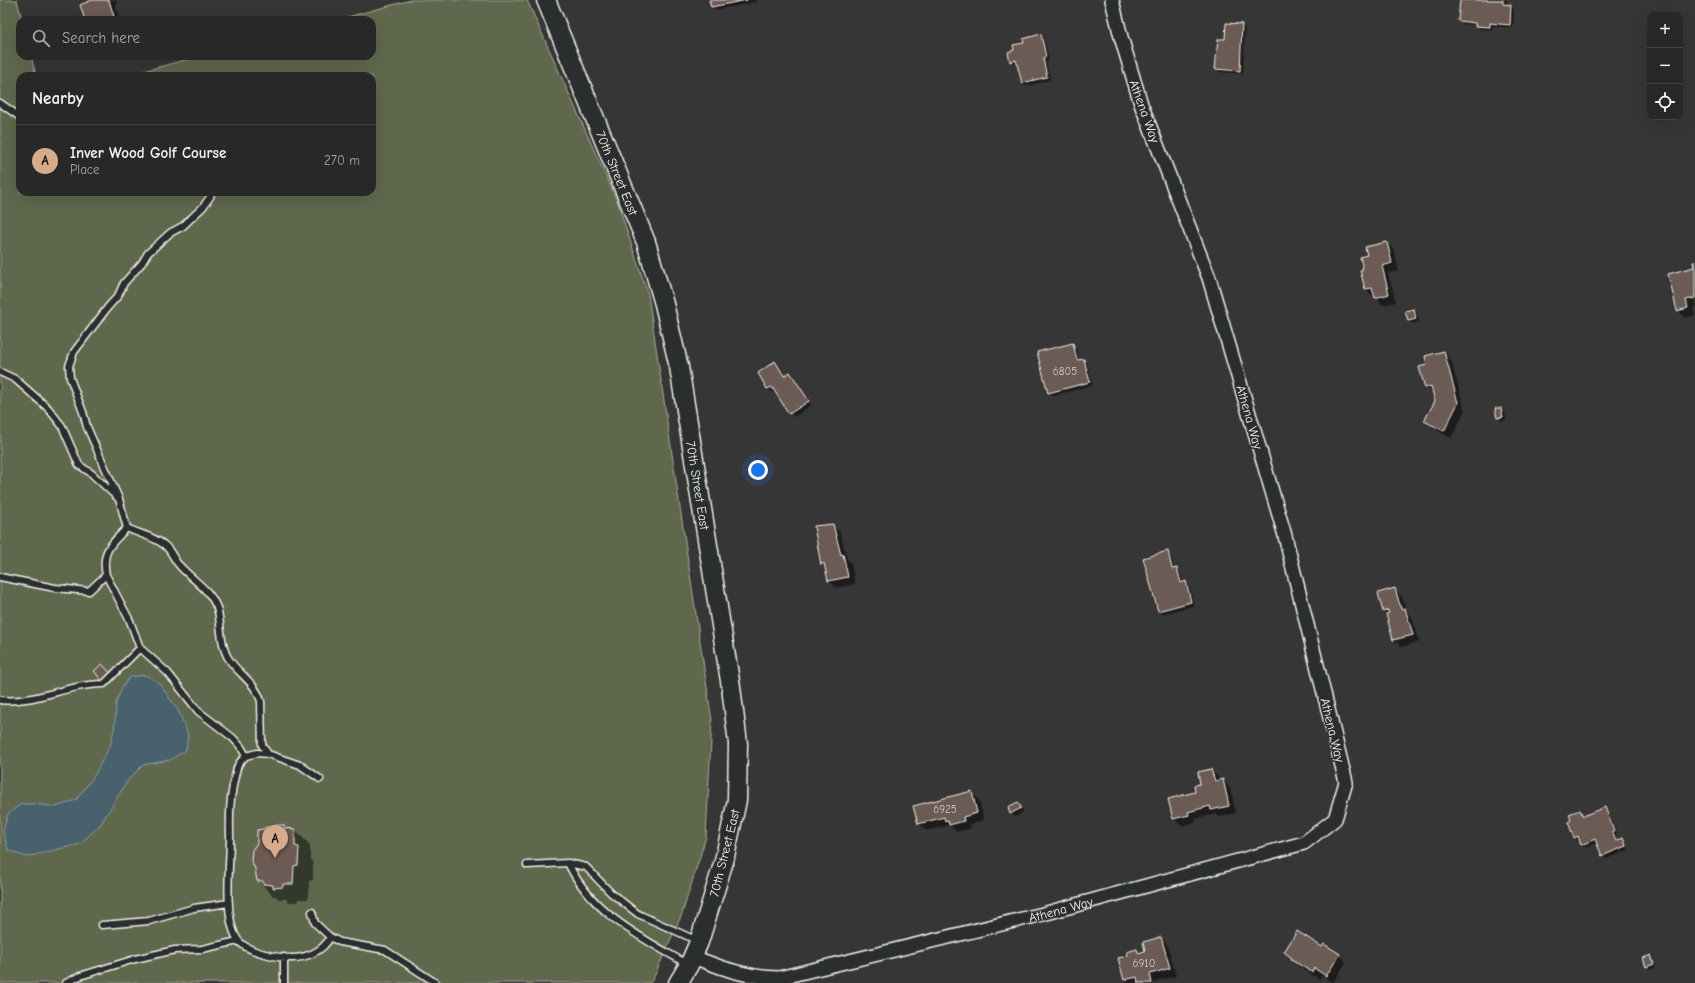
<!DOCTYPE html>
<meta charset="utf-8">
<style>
body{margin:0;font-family:"Comic Neue",sans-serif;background:#353434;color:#f1f3f6}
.controls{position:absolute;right:12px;top:12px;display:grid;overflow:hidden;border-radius:8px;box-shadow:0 4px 16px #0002}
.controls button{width:36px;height:36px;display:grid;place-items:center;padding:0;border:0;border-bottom:1px solid #454445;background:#292828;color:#f1f3f6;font:20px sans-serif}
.you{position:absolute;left:758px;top:470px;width:14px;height:14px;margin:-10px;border:3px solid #fff;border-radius:50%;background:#1a73e8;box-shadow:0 0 0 6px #1a73e833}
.badge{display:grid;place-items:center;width:26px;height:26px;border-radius:50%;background:#d6ab8b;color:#111;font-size:13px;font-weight:700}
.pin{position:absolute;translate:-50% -33px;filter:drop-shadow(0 1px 2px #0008)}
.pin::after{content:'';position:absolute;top:21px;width:14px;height:12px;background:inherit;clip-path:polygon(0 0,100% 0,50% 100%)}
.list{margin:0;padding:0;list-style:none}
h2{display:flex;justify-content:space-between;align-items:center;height:52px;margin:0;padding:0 16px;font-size:17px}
h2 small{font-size:13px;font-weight:400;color:#a5a6a8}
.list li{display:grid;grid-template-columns:26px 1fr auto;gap:12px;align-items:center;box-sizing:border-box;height:72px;padding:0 16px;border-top:1px solid #454445}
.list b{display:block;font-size:15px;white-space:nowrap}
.list p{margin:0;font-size:13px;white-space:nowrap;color:#a5a6a8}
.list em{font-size:13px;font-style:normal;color:#a5a6a8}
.icon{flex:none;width:22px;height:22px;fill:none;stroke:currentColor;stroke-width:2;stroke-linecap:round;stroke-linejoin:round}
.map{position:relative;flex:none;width:1695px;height:983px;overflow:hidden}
.search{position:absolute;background:#292828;box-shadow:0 4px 16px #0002;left:16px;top:16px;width:360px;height:44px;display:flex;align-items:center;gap:10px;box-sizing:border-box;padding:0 14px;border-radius:12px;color:#a5a6a8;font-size:15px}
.panel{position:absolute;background:#292828;box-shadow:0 4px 16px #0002;left:16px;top:72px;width:360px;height:124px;border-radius:12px}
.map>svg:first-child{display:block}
</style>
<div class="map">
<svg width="1695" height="983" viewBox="0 0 1695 983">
<rect width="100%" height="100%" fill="#373636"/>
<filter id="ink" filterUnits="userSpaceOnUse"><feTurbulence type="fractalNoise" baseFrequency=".025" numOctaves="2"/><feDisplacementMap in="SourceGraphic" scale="8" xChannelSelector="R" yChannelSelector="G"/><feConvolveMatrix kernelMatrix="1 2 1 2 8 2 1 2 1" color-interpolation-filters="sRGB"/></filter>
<g filter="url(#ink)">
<!-- green -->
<path fill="#5f674e" stroke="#aaac9b" d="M0 0H17L22 20H20V56H31L36 76H20V192H372V76H125L200 56H372V20H336L411 0H527L617 201 648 294 712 721 706 837 682 914 653 979 650 983H0Z"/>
<!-- water -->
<path fill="#49616d" stroke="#8d9b9e" d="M146 675 160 684 179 712 188 735 186 750 170 760 143 765 128 780 100 825 80 844 26 857 8 850 3 831 8 814 21 804H35L56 807 76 800 94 776 111 744 115 723 116 703 122 687 130 677Z"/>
<!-- shadow -->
<path fill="#0007" fill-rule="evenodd" d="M95 0H117L115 5 120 20H86Z
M711 0H757V2L715 10 712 6Z
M1461 0H1507L1506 5 1511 6 1514 9 1513 28 1493 26V30L1479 29 1476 25 1463 24 1459 21Z
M1227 24 1242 25 1245 28 1243 74 1220 72 1216 69 1226 40Z
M1041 35 1044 39 1049 60 1046 61 1050 80 1026 86 1023 83 1018 64 1014 65 1011 61 1015 51Z
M1387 243 1394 250 1399 271 1388 273 1396 302 1383 305 1375 296H1373L1366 289 1364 270Z
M1695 268V307L1693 308 1695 315 1685 318 1678 310Z
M1414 310 1417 313 1419 322 1412 324 1409 320Z
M1073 344 1076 347 1079 361 1083 360 1087 363 1093 385 1053 396 1049 392Z
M1444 352 1451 360 1465 411 1451 438 1433 428 1426 420 1436 401 1435 394 1426 387 1428 365Z
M775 362 785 376 793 377 811 405 794 417 776 391 772 392 768 389 759 373Z
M1501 409 1505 412 1506 420 1501 421 1498 417Z
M832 525 840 532 847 559 851 563 855 584 836 588 829 580 826 568 822 564Z
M1167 552 1171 556 1174 569H1176L1180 572 1183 583 1185 582 1189 586 1194 606 1162 614 1159 611 1144 559Z
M1394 589 1402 597 1406 610 1412 617 1419 642 1402 647 1394 640 1387 614 1384 611Z
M1211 770 1219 778 1220 781 1223 780 1230 788 1236 813 1219 817 1216 814 1195 819 1196 822 1181 826 1174 818 1197 793Z
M972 793 979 800 984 820 970 824 971 828 957 832 950 825 926 831 919 823Z
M1018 803 1024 812 1015 817 1011 813Z
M1604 808 1608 812 1617 834 1615 835 1618 842 1622 840 1629 850 1606 859 1603 856 1597 843 1586 848 1580 840 1578 841 1575 837 1580 811 1584 816Z
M284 826 287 829 295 830 310 845V859L313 863V880L309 881 308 899H298V902H289L286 899H279L276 896H273L258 880 276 828ZM269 883 278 886 269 885Z
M1161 938 1168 946 1176 976 1156 981 1157 983H1128L1125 980 1129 956 1136 950 1139 953 1147 951Z
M1322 948 1339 954 1346 962 1333 983 1322 975 1319 979 1299 967 1285 952Z
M1650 957 1654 960 1656 967 1651 970 1647 966Z"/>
<!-- building -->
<path fill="#6c5a54" stroke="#f4f1e8" d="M92 0H109L115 20H85L80 5Z
M709 0H747L711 7Z
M1460 0H1503V4L1511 5 1510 25 1490 23V27L1475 26V23L1458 21Z
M1226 23 1242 24 1240 71 1215 69 1218 39H1225Z
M1041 34 1046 57 1043 58 1047 77 1022 83 1016 60 1010 62 1008 52 1014 50 1013 45 1024 43 1023 39Z
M1387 242 1392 263 1382 266 1389 294 1375 298 1372 288 1365 289 1360 270 1363 269 1360 257 1367 255 1365 247Z
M1693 262H1695V298L1686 300 1688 308 1677 311 1668 274 1694 267Z
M1414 309 1416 319 1408 321 1405 311Z
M1073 343 1077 360 1084 359 1090 382 1048 393 1037 352Z
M1444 351 1458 403 1444 431 1424 421 1435 401 1431 386 1425 388 1419 367 1427 365 1425 356Z
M775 361 784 376 790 372 809 401 789 414 772 387 767 389 758 373Z
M1495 408H1501L1503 417 1497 418Z
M833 524 841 555 843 554 848 577 828 581 824 563 821 565 814 526Z
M1168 551 1172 569 1177 568 1181 583 1186 581 1191 602 1158 611 1143 558Z
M1395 588 1401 609 1405 608 1413 635 1393 640 1386 614 1389 613 1388 610 1383 612 1378 593Z
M102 664 111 674 103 682 94 671Z
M1211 769 1215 781 1223 779 1229 806 1211 810 1210 806 1188 812 1189 815 1173 819 1168 799 1195 792 1194 785 1200 784 1198 772Z
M972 791 977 813 963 817 964 821 949 825 948 820 945 821 944 817 918 824 913 806Z
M1018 802 1021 808 1010 814 1008 807Z
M1605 807 1614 831 1612 832 1616 841 1623 838 1626 846 1602 856 1595 839 1581 845 1578 836 1574 838 1568 822 1571 820 1569 814 1580 810 1583 816Z
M274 825H284V828L295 829V846L299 847 298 865 294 866 293 884H283V887L273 888V885L263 884V881H257L255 869 251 860 252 850 257 843V830L264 829 265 827H275Z
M1297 931 1322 947 1324 944 1340 954 1326 976 1314 968 1312 972 1291 960 1292 958 1284 952Z
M1161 937 1170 968 1150 974 1152 983H1138L1137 977 1124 980 1118 958 1128 956 1127 952 1137 949 1138 953 1145 951 1143 942Z
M1651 955 1654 964 1646 967 1643 958Z"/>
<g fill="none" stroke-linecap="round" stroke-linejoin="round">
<defs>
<path id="service" d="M0 103 20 117
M0 372 15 379 48 408 62 426 79 465 91 473 119 499 127 528
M119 499 87 427 83 412 70 378 69 366 74 352 108 307 118 296 124 283 142 263 148 253 170 233 183 226 203 207 210 197 211 192
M0 577 55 588 89 591 106 575
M0 700C34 704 67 684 104 684L140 648
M246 756 257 753 268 754
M568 863C591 913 642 938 687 964
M527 865 568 863 586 867 611 893 638 914 698 941
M312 912 315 923 330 937C324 951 306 958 292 958 279 958 246 952 238 940 223 919 230 864 230 838 230 823 229 807 232 792 233 784 235 776 237 768L239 763 246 756 241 747 233 738 198 711 168 673 140 648 130 621 106 575C101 551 111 544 127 528 139 534 152 536 163 544 171 549 173 559 179 565 192 580 210 589 217 608 222 624 219 640 227 656 236 673 255 681 261 701L262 745 268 754 300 765 320 779
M102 925 149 921 194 908 229 903
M330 937 340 942 385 950 436 983
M66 983 80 976 135 959 175 950 202 949 238 941
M284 983V957"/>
<g id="minor">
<path id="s1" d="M693 957C722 968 747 978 779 978L1043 914 1304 843 1335 819 1346 782 1284 532 1209 278 1141 104 1121 37 1112 0"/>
</g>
<g id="secondary">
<path id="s2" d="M546 0 646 242 664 304 679 367 731 687 738 744 737 800 724 861 699 942 689 965 678 983"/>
</g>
</defs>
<!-- service casing -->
<use href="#service" stroke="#f4f1e8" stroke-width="9"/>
<!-- minor casing -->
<use href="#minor" stroke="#f4f1e8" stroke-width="16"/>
<!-- secondary casing -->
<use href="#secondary" stroke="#f4f1e8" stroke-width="21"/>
<!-- service -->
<use href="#service" stroke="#2a2d2e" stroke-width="6"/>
<!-- minor -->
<use href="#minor" stroke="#2a2d2e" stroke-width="13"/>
<!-- secondary -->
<use href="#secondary" stroke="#2a2d2e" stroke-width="18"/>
</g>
</g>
<g text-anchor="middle" stroke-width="3" stroke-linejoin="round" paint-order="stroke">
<!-- number labels -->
<g font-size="11" fill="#d2cbc3">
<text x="1065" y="375">6805</text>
<text x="945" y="813">6925</text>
<text x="1144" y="967">6910</text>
</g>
<!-- street labels -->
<g font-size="13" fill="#f4f1e8" stroke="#2a2d2e">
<text transform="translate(1145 111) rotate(70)" y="5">Athena Way</text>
<text dy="5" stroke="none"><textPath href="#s2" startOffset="187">70th Street East</textPath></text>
<text transform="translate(1250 417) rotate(74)" y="5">Athena Way</text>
<text dy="5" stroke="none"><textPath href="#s2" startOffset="511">70th Street East</textPath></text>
<text transform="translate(1333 730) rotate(76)" y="5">Athena Way</text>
<text transform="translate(724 853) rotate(-76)" y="5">70th Street East</text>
<text dy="5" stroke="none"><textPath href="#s1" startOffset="379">Athena Way</textPath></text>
</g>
</g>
</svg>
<div class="controls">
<button>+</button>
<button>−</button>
<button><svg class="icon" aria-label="locate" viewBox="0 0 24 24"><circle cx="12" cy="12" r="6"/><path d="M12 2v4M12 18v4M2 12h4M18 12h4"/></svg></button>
</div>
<div class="you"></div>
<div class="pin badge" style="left:275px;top:858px">A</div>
<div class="search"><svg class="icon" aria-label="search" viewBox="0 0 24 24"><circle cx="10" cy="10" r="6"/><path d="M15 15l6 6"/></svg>Search here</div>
<section class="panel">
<h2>Nearby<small></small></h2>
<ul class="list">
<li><span class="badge">A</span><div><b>Inver Wood Golf Course</b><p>Place</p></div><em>270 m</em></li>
</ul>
</section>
</div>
